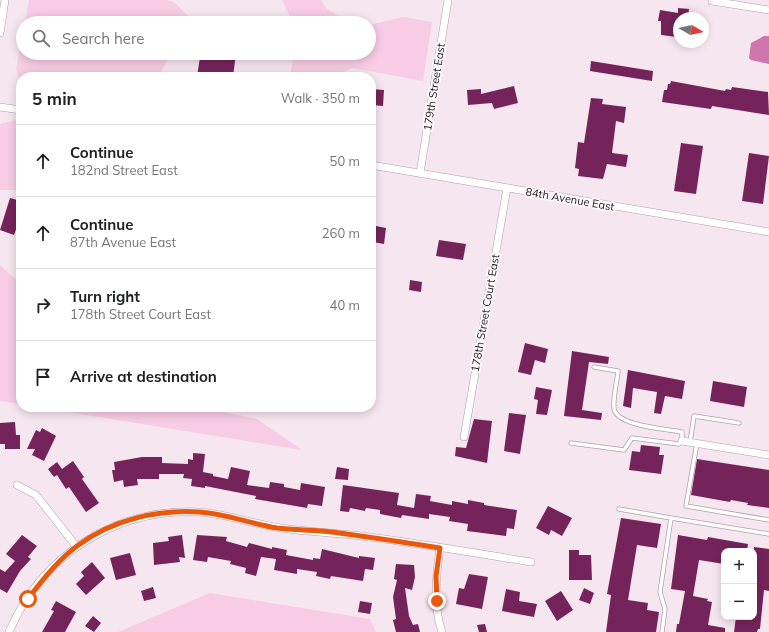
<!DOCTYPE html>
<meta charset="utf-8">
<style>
body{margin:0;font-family:Mulish,sans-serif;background:#f2f2f2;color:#202124}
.controls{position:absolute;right:12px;bottom:12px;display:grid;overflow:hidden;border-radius:8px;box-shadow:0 2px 10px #0003}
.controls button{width:36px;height:36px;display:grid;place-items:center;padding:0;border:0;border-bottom:1px solid #e0e0e0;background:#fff;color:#202124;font:20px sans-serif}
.compass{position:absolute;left:673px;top:12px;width:36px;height:36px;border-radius:50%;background:#fff;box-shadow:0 2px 10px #0003;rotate:99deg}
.stop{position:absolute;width:12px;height:12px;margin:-9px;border:3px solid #ea580c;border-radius:50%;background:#fff}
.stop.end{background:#ea580c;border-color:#fff;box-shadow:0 1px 4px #0008}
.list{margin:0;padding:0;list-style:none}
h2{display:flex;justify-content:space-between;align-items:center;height:52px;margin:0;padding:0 16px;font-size:17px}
h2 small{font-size:13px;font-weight:400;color:#757577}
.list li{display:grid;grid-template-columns:26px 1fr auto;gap:12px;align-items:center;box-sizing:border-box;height:72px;padding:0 16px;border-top:1px solid #e0e0e0}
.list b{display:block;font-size:15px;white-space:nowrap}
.list p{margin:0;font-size:13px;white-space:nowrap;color:#757577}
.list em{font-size:13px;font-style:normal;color:#757577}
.icon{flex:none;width:22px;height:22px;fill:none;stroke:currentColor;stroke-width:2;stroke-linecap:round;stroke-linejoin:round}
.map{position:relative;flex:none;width:769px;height:632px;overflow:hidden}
.search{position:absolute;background:#fff;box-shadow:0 2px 10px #0003;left:16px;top:16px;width:360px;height:44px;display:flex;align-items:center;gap:10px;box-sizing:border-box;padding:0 14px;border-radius:22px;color:#757577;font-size:15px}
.panel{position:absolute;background:#fff;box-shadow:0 2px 10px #0003;left:16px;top:72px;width:360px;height:340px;border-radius:16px}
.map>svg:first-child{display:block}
</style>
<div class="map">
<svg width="769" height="632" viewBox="0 0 769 632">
<rect width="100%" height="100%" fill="#f6e6ef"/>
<!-- green -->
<path fill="#f7cce4" d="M29 0H166L174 2 190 18 187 23H25Z
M282 0H321L326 8 349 23H293Z
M404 17 432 22 423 81 353 68 331 77H290L294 53H369V25Z
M23 33V53H171L159 77H21V84L16 69Z
M21 119V190H0V124Z
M0 265 21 284V404L0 401Z
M37 407H200L257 419 302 450Z
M210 593 370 619 376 632H118Z"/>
<!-- water -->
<path fill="#ce76ad" d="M764 36H769V64L751 60 749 58 751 43Z"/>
<!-- building -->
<path fill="#75245b" d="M678 8 689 9 688 18H679L677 37 661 35V21H658L660 10 678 13Z
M223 53H236L233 77H197L200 57 205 58V54L223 57Z
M591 61 653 71 652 81 590 71Z
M671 81 725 91 726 89 731 90 732 87 768 92 769 115 712 106 711 109 662 102 664 90H667L668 84H670Z
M514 86 518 103 494 109 492 103 468 105 467 90 481 89V94Z
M371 89 384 90 383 106 371 105Z
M591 98 603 99 602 104 626 107 624 123 616 121 612 153 628 155 626 167 607 164 603 179 578 176 579 169 575 168 578 142 584 143Z
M681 143 703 146 696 194 674 191Z
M749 153 769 156 763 204 742 201Z
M10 198 21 201V216L14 235 0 230Z
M371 225 386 228 384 244 373 242Z
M439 240 466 244 463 260 436 256Z
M410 280 422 282 421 292 409 290Z
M525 343 548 349 545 363 535 360 531 375 518 372Z
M572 351 609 357 608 364 589 362 582 410 602 413 601 420 564 416Z
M628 370 685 381 682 399 665 396 661 414 654 413 657 392 633 388 631 408 623 406Z
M713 381 747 387 744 407 710 401Z
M536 387 552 390 547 415 536 414 538 400 534 399Z
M509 413 526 415 520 454 504 451Z
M474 419 492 421 487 463 455 456 456 447 466 448Z
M15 422 16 435H20V449H5V444H0V423Z
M42 428 56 436 44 461 32 455 35 449H27L36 430 40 432Z
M641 445 660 447 659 455H664L661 474 629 470 632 451 640 452Z
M193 453 205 454 203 472 213 474V476L228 479 231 467 250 471 247 485 269 488 270 482 284 484V487L300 490 301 483 325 487 322 506 308 504 307 508 255 499 256 496 205 486V488L191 486 192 479 183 478 184 474H159V479H137L138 485 124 487 123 480 114 482 112 470H115L114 462 142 457H162V463L188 464V459L193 460Z
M697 459 769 470V508L747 505 748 503 731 500 730 502 691 495Z
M73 461 84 477 82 479 99 503 86 512 69 487 66 489 57 475 54 477 48 469 57 462 62 469Z
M337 467 349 469 348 480 335 479Z
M343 485 399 493 397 505 414 508 416 494 431 496 430 501 452 505V501L468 504V500L484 503V505L517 510 514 529 507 528 506 536 467 531 468 524 449 521 450 517 429 514V519L402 515 401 518 380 514V510L366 508 365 511 350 508 349 512 340 511Z
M548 506 572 518 562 536 551 530 549 535 536 528Z
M621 518 661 524 657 548 637 545 628 600 648 603 647 610 659 612 656 632H606L611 595 607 594Z
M22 535 37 546 28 557 31 559 20 571 7 593 0 589V569L5 572 15 561 6 554Z
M182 535 185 558 179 557 180 562 154 565 153 543 169 541 168 537Z
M197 535 227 537 226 541 247 547 249 543 272 549V547L287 550 286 555 313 560V558L320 559 322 549 359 558V556L375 558 373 570 365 569 363 581 331 576 330 579 316 576 317 572 297 569V574L274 570 276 559 261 557 256 576 245 573 246 568 230 564 231 561 208 557 207 562 193 560Z
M678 535 707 540 708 537 748 544 747 551H724V564L699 560 693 596 708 599 707 601 712 602 708 625 725 628V632H676L677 624H679L685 591 671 589Z
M754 547 769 549V591L764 590 760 629H758L757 632H734L736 617H754Z
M569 550H579V555H591L592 580H569Z
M130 553 136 575 116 580 110 558Z
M92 562 105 578 86 595 76 584 84 576 81 572Z
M396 564 414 565 415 577 412 590 405 588 409 616 413 625 418 624 420 632H396L393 620 396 619 393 597 397 580 394 579Z
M469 574 488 577 482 609 456 604 459 588 464 589Z
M153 587 156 598 144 601 141 591Z
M584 588 594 593 590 604 579 600Z
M506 589 520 592 519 601 537 604 534 617 502 611Z
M561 591 573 610 557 621 545 601Z
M56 601 76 612 65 632H42L54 611 51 610Z
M360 601 372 603 370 614 358 612Z
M93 616 101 623 94 632 85 626Z
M485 624 487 632H479L477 625Z"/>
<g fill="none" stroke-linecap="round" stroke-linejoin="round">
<defs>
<path id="lane" d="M690 442 694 416 739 423
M571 443 624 450 632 438 679 444 682 441V432C667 429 615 426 614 408 613 396 617 382 618 371L594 367
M697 443 686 506 769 520
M619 509 671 518
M662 632 665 609 660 592 671 518 769 534"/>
<path id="street" d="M712 1 769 10
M0 33 5 0
M0 107 21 110
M371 165 769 232
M420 173 448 0
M464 437 507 188
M682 441 769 455
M17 485 36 495 76 546
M440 548C436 575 433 606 442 632
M9 632C42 555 115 508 199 512 229 514 258 526 288 529 312 532 337 533 361 536 418 543 475 553 531 562"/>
</defs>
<!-- lane casing -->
<use href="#lane" stroke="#b0a0a9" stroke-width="5"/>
<!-- street casing -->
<use href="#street" stroke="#b0a0a9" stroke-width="8"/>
<!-- lane -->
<use href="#lane" stroke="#fff" stroke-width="3.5"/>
<!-- street -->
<use href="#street" stroke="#fff" stroke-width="7"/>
</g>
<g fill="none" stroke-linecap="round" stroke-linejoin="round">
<!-- route -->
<path stroke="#ea580c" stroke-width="5" d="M28 599C42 580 58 560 77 546 112 520 157 509 200 512 227 514 251 524 277 528 295 530 314 530 332 532 368 537 404 542 440 548L436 576 437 601"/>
</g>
<g text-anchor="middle" stroke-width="4" stroke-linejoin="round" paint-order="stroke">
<!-- street labels -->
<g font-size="11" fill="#1e191c" stroke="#fdf6fa">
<text transform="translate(434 87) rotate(-81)" y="4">179th Street East</text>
<text transform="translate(570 199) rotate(10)" y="4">84th Avenue East</text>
<text transform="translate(485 313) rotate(-80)" y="4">178th Street Court East</text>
</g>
</g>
</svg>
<div class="controls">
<button>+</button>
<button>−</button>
</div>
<svg class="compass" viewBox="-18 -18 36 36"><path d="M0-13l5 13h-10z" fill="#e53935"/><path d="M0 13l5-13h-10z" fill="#757577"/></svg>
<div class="stop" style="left:28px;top:599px"></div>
<div class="stop end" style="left:437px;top:601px"></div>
<div class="search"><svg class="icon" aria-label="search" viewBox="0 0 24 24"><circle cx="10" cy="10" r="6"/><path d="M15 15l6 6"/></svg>Search here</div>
<section class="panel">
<h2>5 min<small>Walk · 350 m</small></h2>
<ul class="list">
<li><svg class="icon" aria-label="ahead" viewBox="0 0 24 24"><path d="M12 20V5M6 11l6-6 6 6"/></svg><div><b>Continue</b><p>182nd Street East</p></div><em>50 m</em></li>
<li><svg class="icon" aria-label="ahead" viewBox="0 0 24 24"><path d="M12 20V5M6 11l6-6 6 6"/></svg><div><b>Continue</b><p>87th Avenue East</p></div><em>260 m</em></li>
<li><svg class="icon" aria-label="right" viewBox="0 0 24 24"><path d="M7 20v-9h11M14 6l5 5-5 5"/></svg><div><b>Turn right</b><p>178th Street Court East</p></div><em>40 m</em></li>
<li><svg class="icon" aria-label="arrive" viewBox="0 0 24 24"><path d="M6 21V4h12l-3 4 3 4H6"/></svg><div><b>Arrive at destination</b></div></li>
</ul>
</section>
</div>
